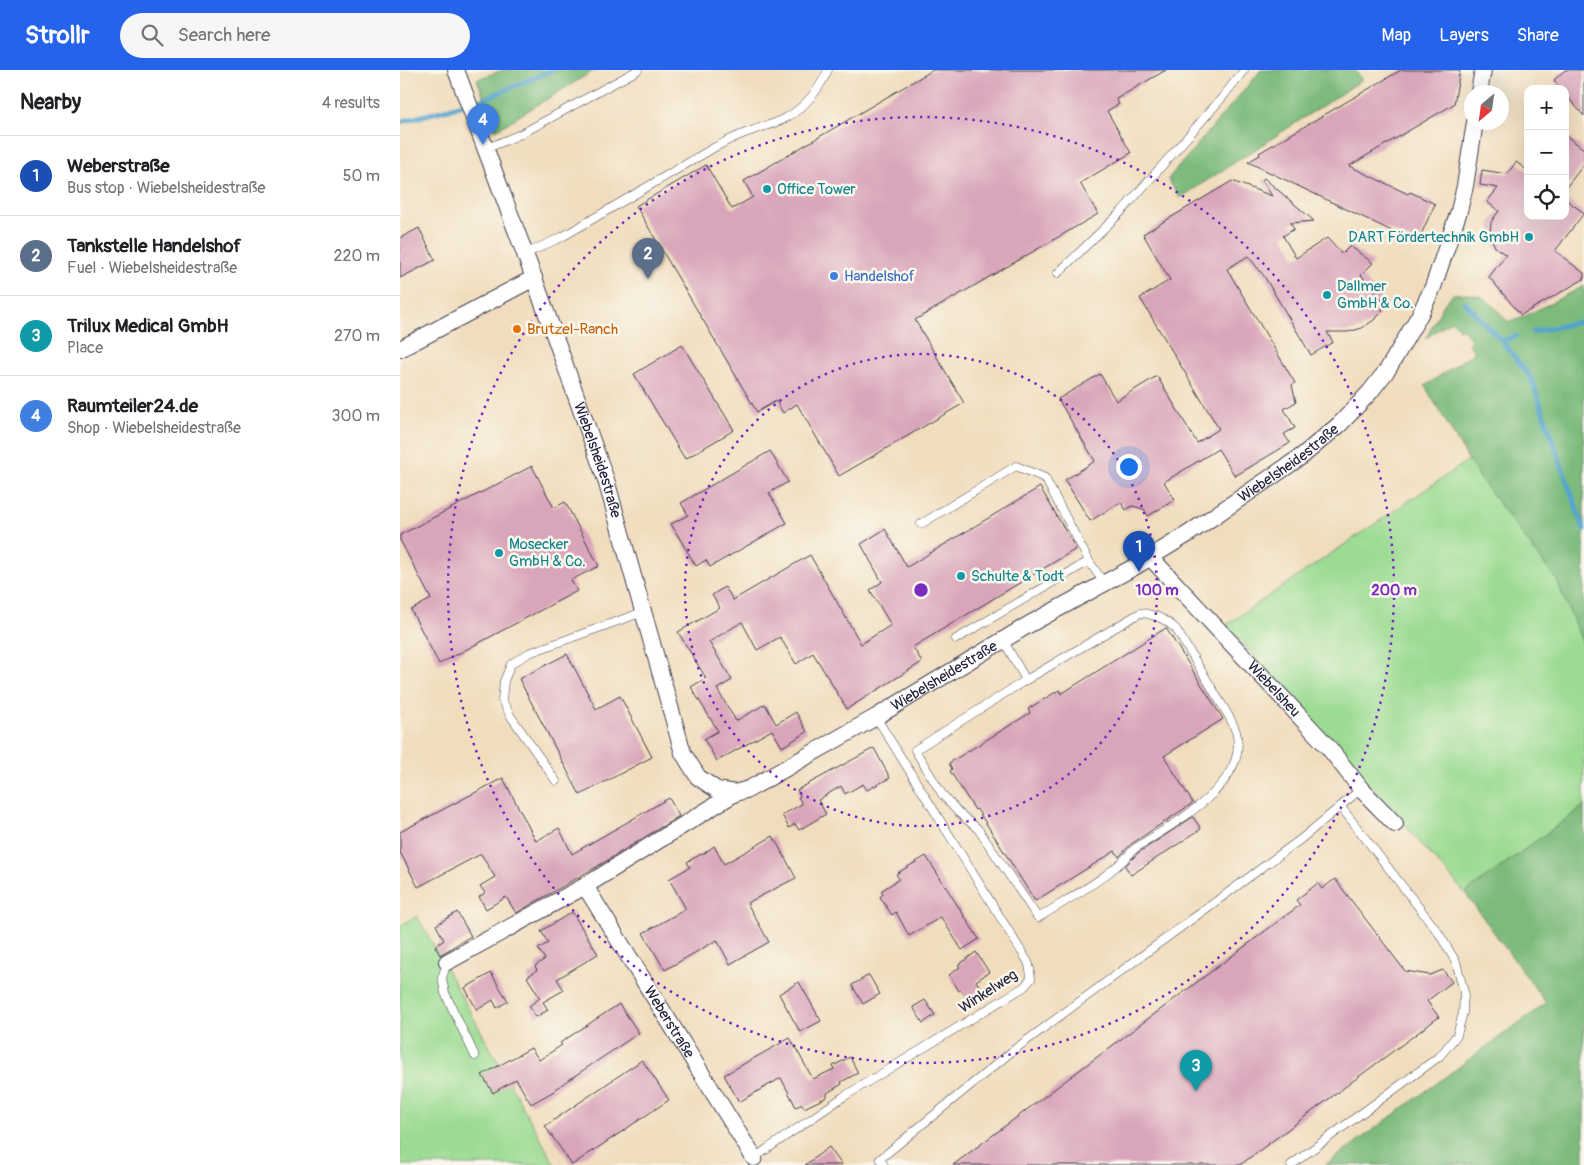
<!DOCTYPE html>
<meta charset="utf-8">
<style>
body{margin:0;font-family:Pangolin,sans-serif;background:#f6f6f6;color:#202124}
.controls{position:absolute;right:15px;top:15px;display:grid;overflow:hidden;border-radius:10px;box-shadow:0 5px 20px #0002}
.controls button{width:45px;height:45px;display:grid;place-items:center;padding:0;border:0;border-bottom:1px solid #e0e0e0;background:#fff;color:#202124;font:25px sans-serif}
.compass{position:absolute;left:1064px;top:15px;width:45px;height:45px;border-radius:50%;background:#fff;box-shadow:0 5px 20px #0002;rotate:209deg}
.you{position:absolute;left:728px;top:396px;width:18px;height:18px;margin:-12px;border:4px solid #fff;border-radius:50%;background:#1a73e8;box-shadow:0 0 0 8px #1a73e833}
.badge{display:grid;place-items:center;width:32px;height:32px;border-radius:50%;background:#2563eb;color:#fff;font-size:16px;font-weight:700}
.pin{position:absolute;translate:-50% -41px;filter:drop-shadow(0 1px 2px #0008)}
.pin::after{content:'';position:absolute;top:26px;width:18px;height:15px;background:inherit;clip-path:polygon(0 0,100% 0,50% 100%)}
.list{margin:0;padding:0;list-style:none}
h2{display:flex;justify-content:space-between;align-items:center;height:65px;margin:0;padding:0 20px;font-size:21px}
h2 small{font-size:16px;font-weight:400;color:#757577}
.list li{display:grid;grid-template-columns:32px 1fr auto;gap:15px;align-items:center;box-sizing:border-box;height:80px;padding:0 20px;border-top:1px solid #e0e0e0}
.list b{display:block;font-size:19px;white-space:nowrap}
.list p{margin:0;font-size:16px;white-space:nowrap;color:#757577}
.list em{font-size:16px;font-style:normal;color:#757577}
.icon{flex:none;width:28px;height:28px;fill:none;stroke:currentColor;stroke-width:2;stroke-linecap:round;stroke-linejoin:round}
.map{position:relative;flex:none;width:1184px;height:1095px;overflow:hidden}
header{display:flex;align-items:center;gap:30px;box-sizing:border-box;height:70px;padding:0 25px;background:#2563eb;color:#fff}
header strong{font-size:24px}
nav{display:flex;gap:28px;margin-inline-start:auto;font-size:18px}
.search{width:350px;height:45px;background:#f6f6f6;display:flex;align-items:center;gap:12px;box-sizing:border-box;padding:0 18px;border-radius:28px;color:#757577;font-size:19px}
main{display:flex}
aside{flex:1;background:#fff}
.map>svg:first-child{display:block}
</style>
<header>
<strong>Strollr</strong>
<div class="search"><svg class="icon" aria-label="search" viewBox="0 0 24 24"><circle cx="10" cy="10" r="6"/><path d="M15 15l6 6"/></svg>Search here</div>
<nav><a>Map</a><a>Layers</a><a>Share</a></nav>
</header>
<main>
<aside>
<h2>Nearby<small>4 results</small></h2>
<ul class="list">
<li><span class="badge" style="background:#1a4fb4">1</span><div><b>Weberstraße</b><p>Bus stop · Wiebelsheidestraße</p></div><em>50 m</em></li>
<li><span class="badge" style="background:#5c6f8a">2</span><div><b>Tankstelle Handelshof</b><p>Fuel · Wiebelsheidestraße</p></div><em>220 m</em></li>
<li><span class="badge" style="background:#0f9aa8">3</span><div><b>Trilux Medical GmbH</b><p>Place</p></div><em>270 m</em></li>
<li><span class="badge" style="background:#3f7fe0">4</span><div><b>Raumteiler24.de</b><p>Shop · Wiebelsheidestraße</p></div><em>300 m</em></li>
</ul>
</aside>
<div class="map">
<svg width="1184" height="1095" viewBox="0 0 1184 1095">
<rect width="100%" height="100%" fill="#fbf7ec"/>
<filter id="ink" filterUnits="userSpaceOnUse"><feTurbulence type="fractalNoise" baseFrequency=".02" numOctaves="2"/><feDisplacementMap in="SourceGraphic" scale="10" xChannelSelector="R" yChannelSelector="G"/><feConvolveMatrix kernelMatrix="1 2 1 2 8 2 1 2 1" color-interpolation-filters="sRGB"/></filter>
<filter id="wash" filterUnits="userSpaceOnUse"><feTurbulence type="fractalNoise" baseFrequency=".0096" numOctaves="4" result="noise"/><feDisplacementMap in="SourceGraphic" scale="20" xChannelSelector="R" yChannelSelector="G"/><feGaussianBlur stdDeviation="1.12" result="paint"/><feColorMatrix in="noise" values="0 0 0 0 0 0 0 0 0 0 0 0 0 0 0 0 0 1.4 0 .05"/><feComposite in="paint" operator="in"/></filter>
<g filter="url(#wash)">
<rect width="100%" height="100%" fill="#f0ddbd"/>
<!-- green -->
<path fill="#9bdb92" stroke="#5e7e66" d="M1069 390 1077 404 1157 511 1184 576V736L1065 823 826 555Z
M17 846 155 1095H0V856Z"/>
<!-- forest -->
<path fill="#7cbb7c" stroke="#4f6e5c" d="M103 0H195L96 60 77 9Z
M861 0H955L962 10 780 128 768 109Z
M1184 216V576L1157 511 1077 404 1025 316 1075 282 1068 273 1071 270 1063 258 1060 260 1052 250 1026 268 1044 234 1053 224C1085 222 1088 230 1108 252L1119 249Z
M1184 736V1095H925L1146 933 1065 823Z"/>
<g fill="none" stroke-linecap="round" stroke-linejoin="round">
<!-- stream -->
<path stroke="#52a3cc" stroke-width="5" d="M0 52 82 30 152 0
M1064 232 1102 271 1131 308 1184 460
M1133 262 1184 251
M1102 271 1116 266"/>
</g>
<g id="blocks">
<!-- building -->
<path fill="#d9a5ba" d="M533 0H766L716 29 719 34 707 41 731 83 680 113 698 144 515 250 564 333 439 406 397 334 383 343 376 331 357 342 236 136 306 95 332 139 353 127 344 111Z
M1001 0H1060L1054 34 949 96 1008 124 1010 122 1035 134 1017 173 848 92 860 85 859 83Z
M1165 0H1184V46L1165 24V19H1161L1154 10Z
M1165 65 1184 79V94L1165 119Z
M1116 92 1128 101V146H1165V129L1184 143 1155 181 1184 203V209L1121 245 1089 207 1106 185 1095 177 1090 165 1091 152 1099 141 1087 132 1098 118 1080 115 1082 100 1107 104Z
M864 108 914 151 890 153 894 159 883 166 896 188 927 168 942 184 950 176 973 193 961 205 981 228 983 232 982 242 974 250 962 258 948 262H927L933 272 911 285 864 206 848 186 827 199 895 313 892 315 896 332 884 339 895 358 884 364 890 373 835 406 818 379 764 412 775 430 748 446 744 439 732 436 726 440 721 432 690 451 665 410 695 391 658 329 700 304 716 331 757 306 797 373 819 359 740 228 770 210 743 164 832 111 872 126 862 110Z
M19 158 35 190 0 208V168Z
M282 275 334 360 285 389 234 304Z
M370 381 388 412 369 423 387 453 310 497 306 490 296 496 271 454 288 445 281 433Z
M132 396 154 438 165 432 199 496 171 510 177 521 39 594 11 540 31 529 0 470V465Z
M640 417 676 479 513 577 522 592 447 639 413 583 396 594 380 567 357 580 342 552 309 572 332 610 317 619 336 651 365 634 376 654 396 642 407 662 382 677 372 660 317 691 304 669 318 661 291 617 306 608 278 562 320 538 312 525 325 517 333 530 410 485 461 574 491 555 470 520 482 512 461 474 485 459 507 497Z
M766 558 823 649 764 686 793 733 731 774 719 787 715 781 635 831 577 739 575 740 550 701 552 699 549 693 630 643 628 639 659 620 661 624Z
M167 584 196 639 220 626 252 687 180 725 119 609Z
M474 678 490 708 467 720 463 714 445 724 441 716 418 730 426 744 399 760 395 754 389 758 382 745 402 734 398 727 400 726 397 720Z
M103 708 136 771 159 758 172 784 269 728 279 746 198 796 116 843 106 827 86 839 79 827 85 823 80 816 95 807 81 784 18 817 0 782V762Z
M793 747 801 759 731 805 725 796 738 783Z
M373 766 396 808 347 833 369 872 330 894 317 870 265 900 243 863 286 839 269 809 290 797 287 792 301 784 302 785 314 776 324 794Z
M526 786 579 869 562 880 541 847 509 866 496 842 492 845 480 827 483 824 481 821 499 809 496 804Z
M935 809 1005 901 1030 905 1043 900 1052 912 1027 931 1039 947 840 1095H553L900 835 896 830 918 813 922 819Z
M57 842 71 866 40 885 35 876 44 870 36 855Z
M172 842 198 884 157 909 164 920 143 932 148 940 136 947 129 936 140 928 127 907 137 900 135 896 145 889 138 879 148 873 141 861Z
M576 882 589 902 576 911 582 920 568 929 561 920 559 921 549 905 560 897 558 895Z
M91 903 108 931 97 938 93 930 77 940 65 918Z
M469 905 480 924 463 934 452 915Z
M399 912 421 951 400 962 379 924Z
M525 930 535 945 523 953 513 937Z
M219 934 239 963 155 1019 156 1020 131 1034 116 1009 93 1023 82 1005 131 978 139 990 162 975 160 973Z
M390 968 413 1009 434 999 433 996 450 987 458 1003 441 1012 442 1014 427 1023V1027L404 1038 402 1034 396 1037 381 1008 339 1032 324 1005Z
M242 990 269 1030 172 1095 145 1056Z
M429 1077 442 1095H405Z"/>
</g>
</g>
<g filter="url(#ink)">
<use href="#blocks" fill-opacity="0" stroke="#413e4e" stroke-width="1"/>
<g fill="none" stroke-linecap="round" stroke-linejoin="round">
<defs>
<path id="lane" d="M85 79 121 64 238 0
M125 184 162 167 315 77C327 71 338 65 351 61 361 57 374 54 384 49 404 38 419 20 428 0
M658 203 722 141 821 29 844 0
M521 454 616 396 645 408 689 491
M556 569 689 491 704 513
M603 570 626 610 515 680 542 724 558 742 578 759 638 848C669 828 711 807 734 779 770 755 851 715 836 662 832 649 823 637 816 625 803 603 789 581 776 559 765 549 755 544 740 543L626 610
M156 711 110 645 102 630 104 611 111 594 129 583 243 542
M47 892 42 908 45 923 75 986
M354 1088 443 1027 624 917 631 909 630 899 628 892 476 647
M484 1095 480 1089 615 979 901 769 961 719
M891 1095 1040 986 1057 965 1063 943 1064 922 1056 892 1038 862 941 737"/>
<g id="street">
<path id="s1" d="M56 0 134 208 206 410 283 683 298 707 317 720 335 723 349 719 476 647 628 555 736 496 788 464 902 386 940 354 970 322 988 299 1019 246 1033 217 1059 141 1065 116 1075 52"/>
<path d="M1079 22 1083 0"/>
<path d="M0 279 134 208"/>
<path id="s2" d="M750 487 877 622 929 678 961 719 995 754"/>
<path id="s3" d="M185 816 354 1088"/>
<path d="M47 892 185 816 335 723"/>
</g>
</defs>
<!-- lane casing -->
<use href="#lane" stroke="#413e4e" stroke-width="9"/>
<!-- street casing -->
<use href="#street" stroke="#413e4e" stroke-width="18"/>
<!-- lane -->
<use href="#lane" stroke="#fff" stroke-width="8"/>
<!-- street -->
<use href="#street" stroke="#fff" stroke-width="16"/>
</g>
</g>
<!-- distance rings -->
<g fill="none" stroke="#7b2cbf" stroke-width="2.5" stroke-dasharray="2.5 5">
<circle cx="521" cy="520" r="236"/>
<circle cx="521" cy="520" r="473"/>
</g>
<!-- markers -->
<g fill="#0f9aa8" stroke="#fbf7ec" stroke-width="2">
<circle cx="367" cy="119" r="5"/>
<circle cx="1129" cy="167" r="5"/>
<circle cx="927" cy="225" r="5"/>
<circle cx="99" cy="483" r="5"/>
<circle cx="561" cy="506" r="5"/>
</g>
<circle fill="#3f7fe0" stroke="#fbf7ec" stroke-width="2" cx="434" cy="206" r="5"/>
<circle fill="#e8710a" stroke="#fbf7ec" stroke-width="2" cx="117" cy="259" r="5"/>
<g text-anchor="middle" stroke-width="5" stroke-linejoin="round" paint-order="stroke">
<!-- culture labels -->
<g font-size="15" fill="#0d838f" stroke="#fbf7ec" text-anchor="start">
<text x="377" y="124">Office Tower</text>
<text x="1119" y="172" text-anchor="end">DART Fördertechnik GmbH</text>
<text x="937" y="221">Dallmer<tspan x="937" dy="17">GmbH &amp; Co.</tspan></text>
<text x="109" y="479">Mosecker<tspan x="109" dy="17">GmbH &amp; Co.</tspan></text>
<text x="571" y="511">Schulte &amp; Todt</text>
</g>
<!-- shop labels -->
<g font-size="15" fill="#366cbe" stroke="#fbf7ec" text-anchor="start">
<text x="444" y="211">Handelshof</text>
</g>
<!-- food labels -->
<g font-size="15" fill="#c56008" stroke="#fbf7ec" text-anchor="start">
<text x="127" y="264">Brutzel-Ranch</text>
</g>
<!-- street labels -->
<g font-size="15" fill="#22223b" stroke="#fbf7ec">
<text dy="5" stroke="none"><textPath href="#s1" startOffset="415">Wiebelsheidestraße</textPath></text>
<text dy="5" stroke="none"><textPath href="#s1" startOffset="1435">Wiebelsheidestraße</textPath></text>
<text dy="5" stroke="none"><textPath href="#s1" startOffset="1030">Wiebelsheidestraße</textPath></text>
<text dy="5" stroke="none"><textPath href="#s2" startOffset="181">Wiebelsheu</textPath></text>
<text transform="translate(588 921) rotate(-33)" y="5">Winkelweg</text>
<text dy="5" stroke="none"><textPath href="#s3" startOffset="160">Weberstraße</textPath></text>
</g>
</g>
<circle cx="521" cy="520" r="8" fill="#7b2cbf" stroke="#fbf7ec" stroke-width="2.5"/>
<g font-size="15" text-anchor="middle" font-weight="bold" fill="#7b2cbf" stroke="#fbf7ec" stroke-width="5" stroke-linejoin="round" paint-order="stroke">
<text x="757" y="525">100 m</text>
<text x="994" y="525">200 m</text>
</g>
</svg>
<div class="controls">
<button>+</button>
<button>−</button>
<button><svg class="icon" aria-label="locate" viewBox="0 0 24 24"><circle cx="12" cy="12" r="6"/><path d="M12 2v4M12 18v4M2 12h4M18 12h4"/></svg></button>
</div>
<svg class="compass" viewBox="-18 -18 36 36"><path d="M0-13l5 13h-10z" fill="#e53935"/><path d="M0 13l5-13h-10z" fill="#757577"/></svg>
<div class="you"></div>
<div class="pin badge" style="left:739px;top:502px;background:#1a4fb4">1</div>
<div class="pin badge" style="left:248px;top:209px;background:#5c6f8a">2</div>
<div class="pin badge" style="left:796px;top:1021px;background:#0f9aa8">3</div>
<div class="pin badge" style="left:83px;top:75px;background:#3f7fe0">4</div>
</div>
</main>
